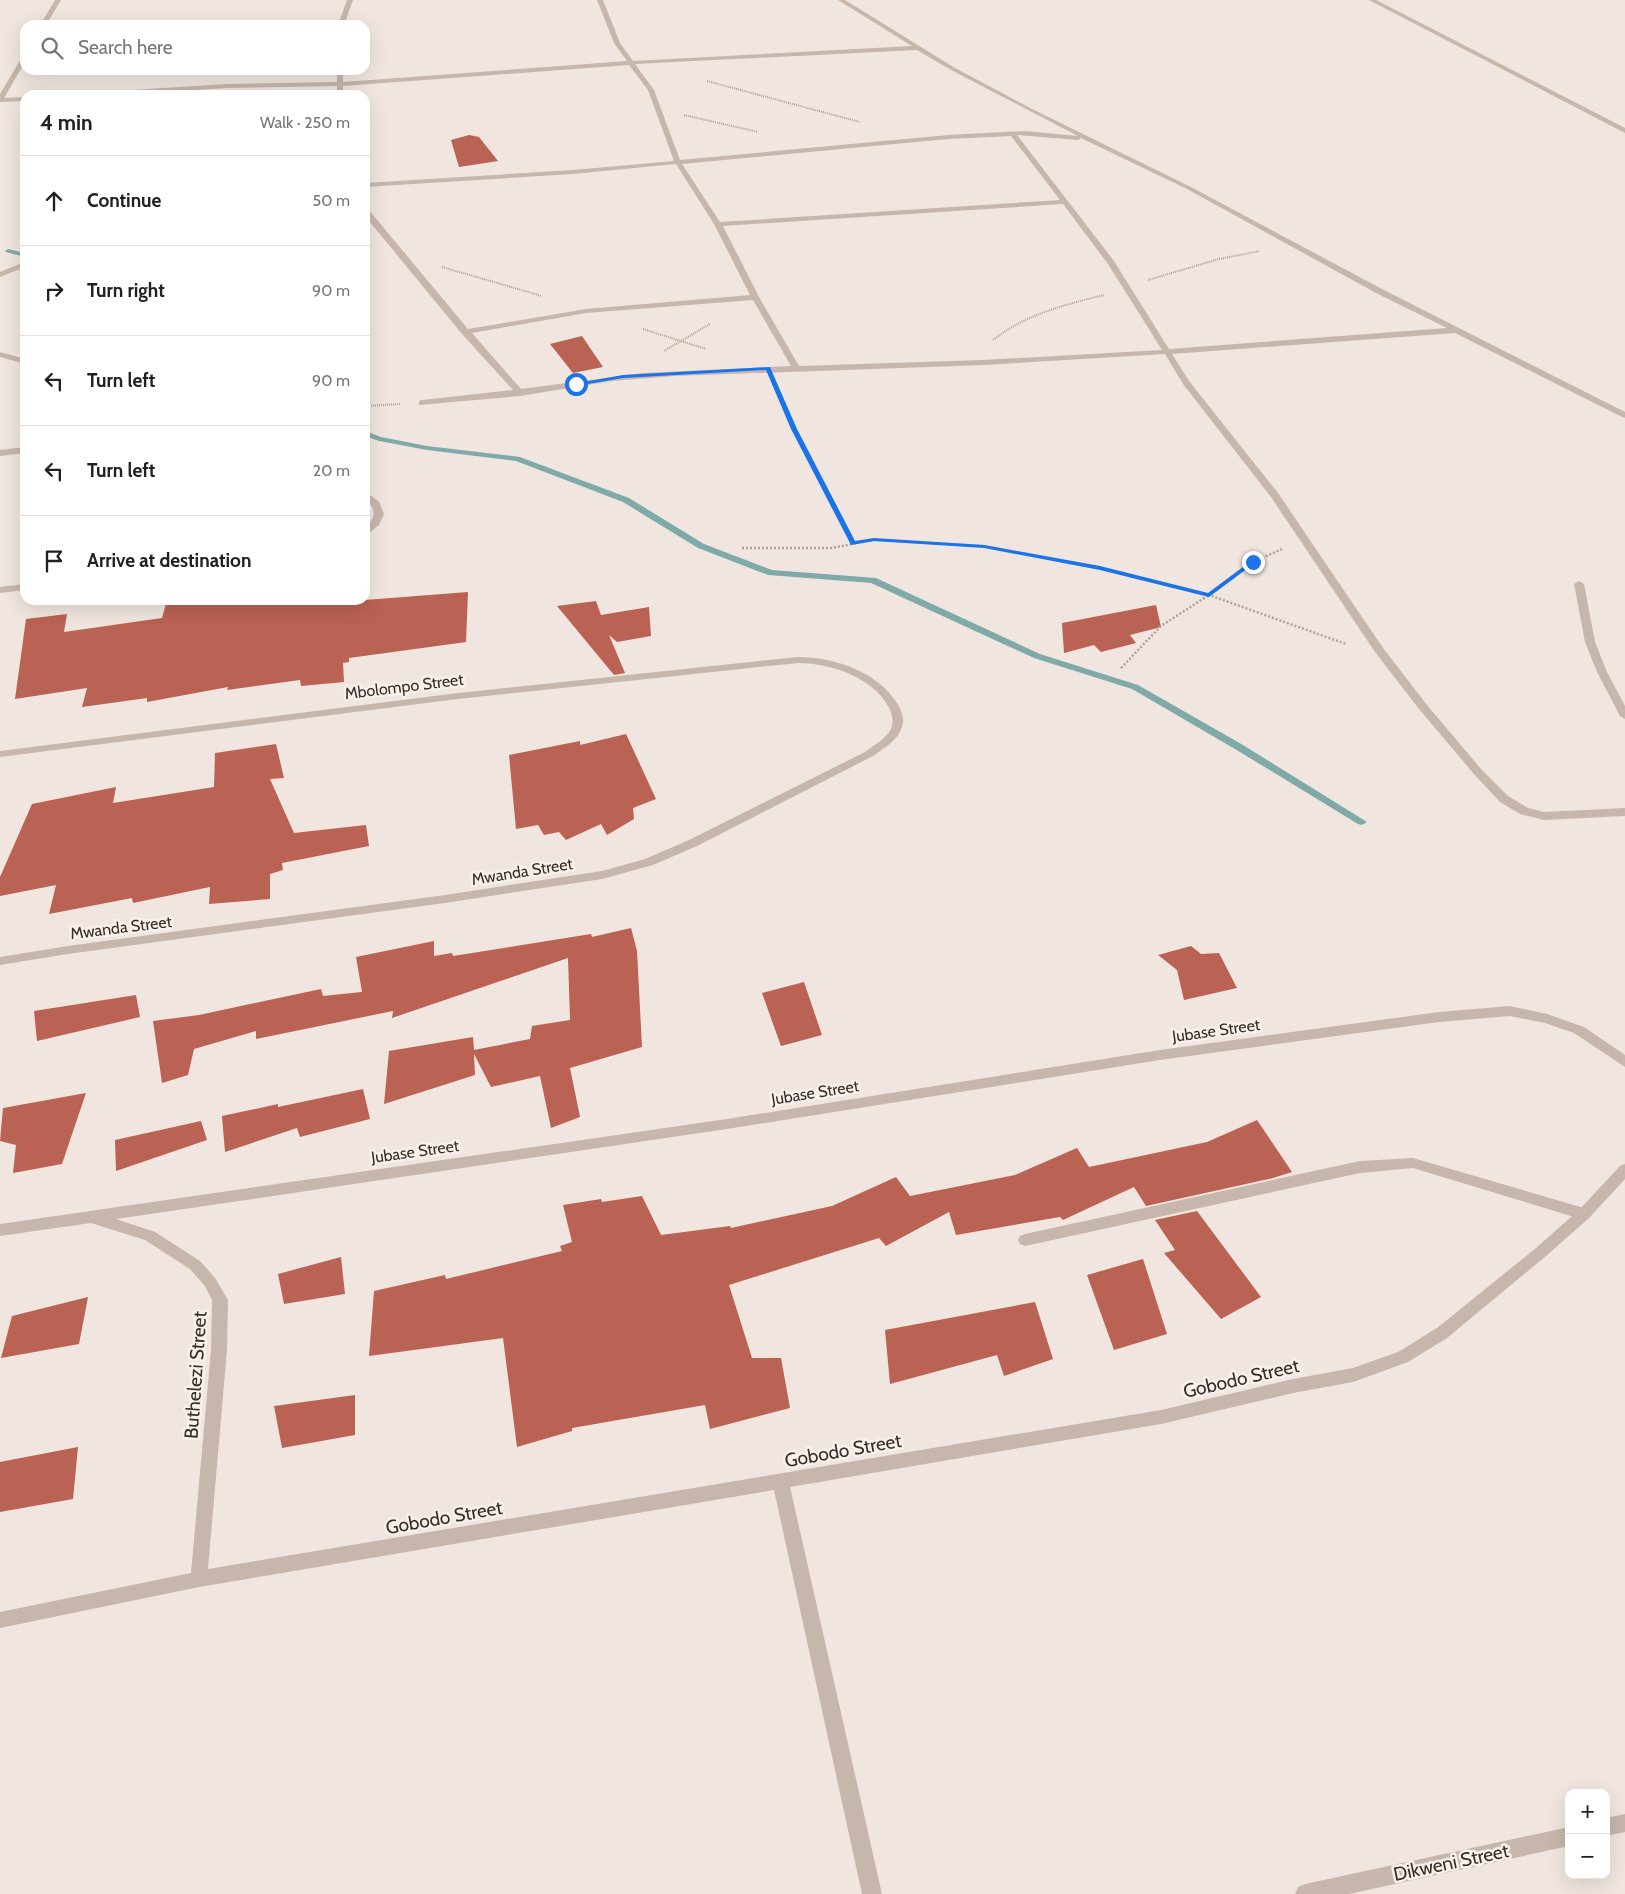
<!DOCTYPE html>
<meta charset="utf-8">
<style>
body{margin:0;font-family:Cabin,sans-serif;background:#f6f6f6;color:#202124}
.controls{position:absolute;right:15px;bottom:15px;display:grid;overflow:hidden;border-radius:10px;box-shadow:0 5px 20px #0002}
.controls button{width:45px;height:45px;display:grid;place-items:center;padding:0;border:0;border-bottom:1px solid #e0e0e0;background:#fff;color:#202124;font:25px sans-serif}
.stop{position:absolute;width:15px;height:15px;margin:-11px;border:4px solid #1a73e8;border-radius:50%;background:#fff}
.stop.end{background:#1a73e8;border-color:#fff;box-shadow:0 1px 5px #0008}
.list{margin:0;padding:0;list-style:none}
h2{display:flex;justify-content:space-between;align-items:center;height:65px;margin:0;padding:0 20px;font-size:21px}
h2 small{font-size:16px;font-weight:400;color:#757577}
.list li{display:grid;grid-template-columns:32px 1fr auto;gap:15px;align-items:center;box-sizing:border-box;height:90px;padding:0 20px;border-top:1px solid #e0e0e0}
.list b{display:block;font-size:19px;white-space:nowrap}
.list em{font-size:16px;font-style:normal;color:#757577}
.icon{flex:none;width:28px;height:28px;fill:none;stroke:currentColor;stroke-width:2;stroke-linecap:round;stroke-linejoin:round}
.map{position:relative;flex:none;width:1625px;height:1894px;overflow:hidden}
.search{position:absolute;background:#fff;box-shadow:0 5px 20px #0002;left:20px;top:20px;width:350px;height:55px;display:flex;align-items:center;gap:12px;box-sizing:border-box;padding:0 18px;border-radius:15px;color:#757577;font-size:19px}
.panel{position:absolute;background:#fff;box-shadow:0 5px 20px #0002;left:20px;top:90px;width:350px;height:515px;border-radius:15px}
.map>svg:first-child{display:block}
</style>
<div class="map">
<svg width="1625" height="1894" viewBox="0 0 1625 1894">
<rect width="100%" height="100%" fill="#f0e6df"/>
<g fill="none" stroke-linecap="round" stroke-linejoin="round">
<!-- stream -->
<path fill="#80aaa8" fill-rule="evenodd" d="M8 249 25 253V257L6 252 5 251Z
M365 431 381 437 427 446 520 457 629 498 704 544 772 570 876 578 1040 654 1138 685 1243 745 1367 822 1362 825 1358 824 1235 749 1132 689 1034 658 871 583 768 575 698 548 623 502 516 461 427 450 379 441 365 436Z"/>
</g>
<!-- building -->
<path fill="#ba6253" d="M469 135 479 137 498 161 459 167 451 140Z
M582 336 603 367 573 373 550 344Z
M468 592 466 642 349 658V662L343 663 344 682 301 686 300 680 227 690 228 687 147 702V698L82 707 87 688 15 699 26 619 67 614 64 632 162 618 167 600H365Z
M596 601 601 615 649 607 651 636 617 642 609 635 625 673 614 675 557 606Z
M1156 605 1161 627 1130 635 1136 643 1101 652 1094 645 1064 653 1062 623Z
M626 734 656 799 633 808 634 819 607 835 601 824 566 840 559 832 544 835 538 825 516 829 509 755 580 741V745Z
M276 744 284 778 270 779 294 833 366 825 369 846 282 863 283 870 270 874V899L209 904 210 887 133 903 132 898 49 914 56 885 0 896V877L32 804 116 787 113 803 214 787 215 753Z
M631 928 637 951 642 1047 570 1068 580 1117 551 1128 540 1076 491 1087 474 1054 475 1075 384 1104 389 1051 473 1037 474 1050 530 1039 532 1026 570 1020 568 958 392 1018 393 1011 256 1039V1031L194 1049 188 1075 162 1083 153 1021 199 1015 321 989 323 996 362 992 356 957 434 941V956L452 953 453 956 591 934 592 937Z
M1191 946 1201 954 1219 953 1237 988 1184 1000 1177 970 1158 955Z
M804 982 822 1035 781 1046 762 993Z
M136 995 140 1017 37 1041 34 1011Z
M363 1089 370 1119 300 1137 297 1128 225 1152 222 1116 278 1104V1107Z
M86 1093 62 1164 13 1173 16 1145 0 1141 3 1108Z
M1257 1120 1292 1172 1273 1178 1146 1206 1134 1187 1063 1220 1060 1217 956 1235 949 1212 886 1246 879 1238 729 1285 752 1358H781L790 1408 710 1429 705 1405 572 1428V1431L517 1447 503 1338 369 1356 374 1291 445 1275 446 1279 562 1251 560 1246 572 1242 563 1205 601 1199 602 1202 642 1196 661 1235 730 1226 731 1228 832 1206 896 1177 910 1196 1015 1175 1077 1148 1089 1167 1207 1142Z
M201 1121 207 1140 116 1171 115 1140Z
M1197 1211 1261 1297 1221 1319 1164 1253 1175 1250 1155 1220Z
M341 1257 345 1294 284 1304 278 1274Z
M1143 1259 1167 1334 1114 1350 1087 1275Z
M88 1297 79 1344 1 1358 12 1316Z
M1035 1302 1053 1359 1004 1376 997 1355 890 1384 885 1330Z
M355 1395V1435L282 1448 274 1406Z
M78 1447 73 1499 0 1512V1462Z"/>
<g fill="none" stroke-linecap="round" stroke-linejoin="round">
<!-- path-far1 -->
<path stroke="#b3a096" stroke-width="2" stroke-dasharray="1 1" stroke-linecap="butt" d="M707 81 860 122
M684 115 758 132
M442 267 542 296
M1148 280 1219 259 1260 251
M643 329 706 349
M993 340C1026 314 1064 305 1104 295
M664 351 710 324
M778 392 794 429 830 498
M365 406 401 404"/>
<!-- path -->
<path stroke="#b3a096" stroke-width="2.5" stroke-dasharray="2 2" stroke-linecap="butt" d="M830 497 854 543
M742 548H831L874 540 984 546 1100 568 1209 595 1346 644
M1121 668 1161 626 1209 595 1253 562 1282 549"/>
<!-- lane -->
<path fill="#c7b6ac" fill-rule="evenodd" d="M1413 1158 1584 1208 1589 1210 1591 1214 1589 1218 1584 1220 1413 1168 1360 1173 1025 1246 1020 1244 1018 1240 1020 1236 1025 1234 1360 1161Z"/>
<!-- street -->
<path fill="#c7b6ac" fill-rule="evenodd" d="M55 0H61L46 25H40Z
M347 0H353L344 25H338Z
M597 0H603L620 43 633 61 912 46 838 0H845L955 68 1030 108 1191 187 1382 289 1625 412V418L1622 417 1455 333 1172 354 1189 381 1278 493 1383 648 1427 705 1481 769 1508 796 1528 808 1544 812 1625 808V816L1544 820 1520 814 1500 802 1473 773 1419 709 1375 652 1271 497 1183 384 1165 354 983 365 675 376 612 381 520 396 419 405V401L422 400 513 390 462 334 365 216V209H368L468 329 586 309 750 295 714 224 676 164 573 174 365 187V183L573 170 674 161 648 90 629 65 343 86V95H337V86L227 88 114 95H81L84 93 227 84 337 82V70H343V82L627 61 614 43ZM917 50 951 70 1078 136 1025 131 948 135 680 160 654 90 635 64ZM1017 135 1078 140 1081 138 1187 189 1376 293 1447 328 1169 349 1114 261ZM1011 136 1060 200 720 222 682 164 948 139ZM1063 204 1108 264 1162 350 983 360 799 366 759 297 723 226ZM753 300 791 366 643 373 521 389 472 333 586 313Z
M1369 0H1376L1625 128V133Z
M25 55V62L4 98 25 97V101L0 102V94L22 57Z
M25 262V267L0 277V272Z
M0 352 25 359V364L0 357Z
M25 447V453L0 456V450Z
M365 491 379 502 384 514 379 525 365 536V528C376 518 377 508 365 499Z
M1579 581 1584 584 1595 642 1607 672 1625 706V719L1620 716 1597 672 1585 642 1574 584Z
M25 584V590L0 593V587Z
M798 657C834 657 879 672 898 705 902 712 905 719 902 727 898 740 884 748 873 756L697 846 653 865 602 879 445 903 68 954 0 965V957L68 946 445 895 602 871 645 859 689 840 865 752C874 745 886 739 891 729 894 721 892 713 888 706 872 677 830 663 798 663L458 699 0 757V751L458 693Z
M1510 1006 1547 1014 1584 1027 1625 1055V1067L1574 1033 1545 1023 1510 1016 1439 1022 1160 1060 727 1129 116 1219 155 1232 200 1261 215 1278 228 1300 227 1350 208 1569 1161 1410 1293 1379 1353 1368 1398 1352 1437 1328 1536 1248 1579 1210 1620 1166 1625 1164V1179L1589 1218 1546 1256 1447 1338 1408 1362 1353 1382 1293 1393 1161 1424 790 1487 882 1894H862L774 1490 199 1587 0 1628V1612L191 1573 211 1350 212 1300 205 1286 190 1269 145 1240 91 1223 0 1236V1224L727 1119 1160 1050 1439 1012Z
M1625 1814V1832L1606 1836V1818Z
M1569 1827V1846L1349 1894H1295L1298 1887 1305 1884Z"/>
</g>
<!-- route -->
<path fill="#1a73e8" d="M770 367 797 429 855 541 874 538 984 545 1100 566 1208 593 1251 561 1256 562 1209 597 1100 570 984 548 874 541 851 545 791 429 766 370 623 378 576 386 573 384 623 375Z"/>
<g text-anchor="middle" stroke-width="5" stroke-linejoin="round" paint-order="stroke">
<!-- street labels -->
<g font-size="16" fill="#362d2a" stroke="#f8f1eb">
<text transform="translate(404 686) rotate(-7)" y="6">Mbolompo Street</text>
<text transform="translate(522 871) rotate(-9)" y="6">Mwanda Street</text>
<text transform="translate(121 927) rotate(-7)" y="6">Mwanda Street</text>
<text transform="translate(1216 1030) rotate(-8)" y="6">Jubase Street</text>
<text transform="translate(815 1092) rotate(-9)" y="6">Jubase Street</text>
<text transform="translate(415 1151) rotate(-8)" y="6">Jubase Street</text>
</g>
<!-- near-street labels -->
<g font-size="19" fill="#362d2a" stroke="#f8f1eb">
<text transform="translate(195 1375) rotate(-86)" y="7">Buthelezi Street</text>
<text transform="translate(1241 1378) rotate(-13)" y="7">Gobodo Street</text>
<text transform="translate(843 1450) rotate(-10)" y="7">Gobodo Street</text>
<text transform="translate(444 1517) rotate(-10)" y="7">Gobodo Street</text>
<text transform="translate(1451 1862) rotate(-12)" y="7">Dikweni Street</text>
</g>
</g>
</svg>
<div class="controls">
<button>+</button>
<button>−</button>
</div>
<div class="stop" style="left:576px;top:384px"></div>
<div class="stop end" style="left:1253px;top:562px"></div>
<div class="search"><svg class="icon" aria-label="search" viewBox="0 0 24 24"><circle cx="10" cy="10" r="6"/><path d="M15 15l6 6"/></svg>Search here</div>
<section class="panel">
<h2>4 min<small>Walk · 250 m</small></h2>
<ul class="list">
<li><svg class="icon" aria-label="ahead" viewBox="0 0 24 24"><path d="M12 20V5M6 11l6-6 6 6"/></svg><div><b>Continue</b></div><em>50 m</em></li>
<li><svg class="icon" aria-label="right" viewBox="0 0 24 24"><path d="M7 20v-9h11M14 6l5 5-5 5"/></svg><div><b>Turn right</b></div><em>90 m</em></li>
<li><svg class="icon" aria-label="left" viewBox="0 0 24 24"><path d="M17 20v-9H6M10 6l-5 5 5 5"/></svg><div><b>Turn left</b></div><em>90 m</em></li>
<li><svg class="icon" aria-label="left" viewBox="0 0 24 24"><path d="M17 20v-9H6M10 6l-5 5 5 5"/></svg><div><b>Turn left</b></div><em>20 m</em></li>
<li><svg class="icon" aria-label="arrive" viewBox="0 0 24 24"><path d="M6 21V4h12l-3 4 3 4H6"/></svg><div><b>Arrive at destination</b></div></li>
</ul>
</section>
</div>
